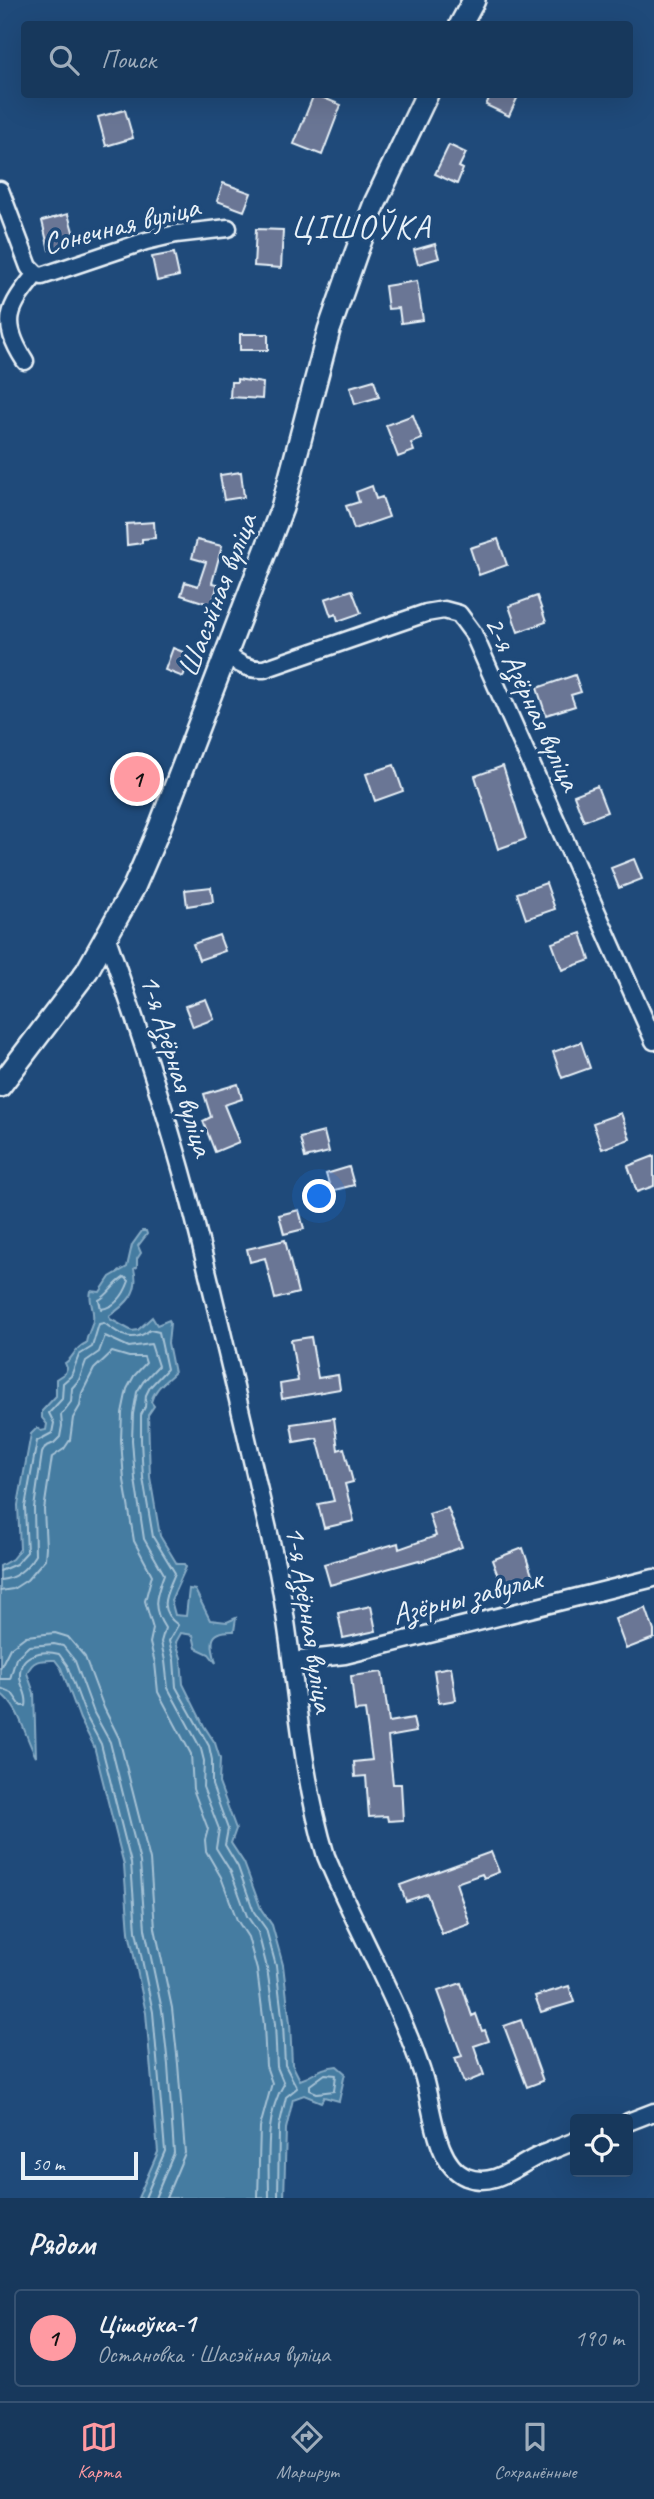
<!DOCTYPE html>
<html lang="ru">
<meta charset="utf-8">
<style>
body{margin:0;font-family:Caveat,sans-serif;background:#244365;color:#f1f3f6}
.controls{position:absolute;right:21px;bottom:21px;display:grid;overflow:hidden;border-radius:7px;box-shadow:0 7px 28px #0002}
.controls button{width:63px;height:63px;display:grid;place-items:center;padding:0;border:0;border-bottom:2px solid #365272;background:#17385c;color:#f1f3f6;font:35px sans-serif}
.scale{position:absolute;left:21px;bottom:18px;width:117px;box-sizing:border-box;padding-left:7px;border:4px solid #e8f1f8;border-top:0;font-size:19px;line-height:24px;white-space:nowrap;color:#e8f1f8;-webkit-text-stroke:5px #1f4a7a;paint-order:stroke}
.you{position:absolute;left:320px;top:1197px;width:24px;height:24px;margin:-18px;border:5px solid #fff;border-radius:50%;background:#1a73e8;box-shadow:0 0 0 10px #1a73e833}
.badge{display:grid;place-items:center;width:46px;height:46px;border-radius:50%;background:#ff9aa2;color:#111;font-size:23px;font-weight:700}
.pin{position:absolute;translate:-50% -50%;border:4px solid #fff;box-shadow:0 2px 7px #0006}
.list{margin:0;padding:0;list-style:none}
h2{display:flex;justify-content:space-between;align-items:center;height:91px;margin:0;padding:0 28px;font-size:30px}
h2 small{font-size:23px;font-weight:400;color:#9eacbb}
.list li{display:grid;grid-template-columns:46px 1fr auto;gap:21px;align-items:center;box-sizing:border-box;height:98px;margin:0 14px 14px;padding:0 14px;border:2px solid #365272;border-radius:7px}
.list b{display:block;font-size:26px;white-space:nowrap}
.list p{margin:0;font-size:23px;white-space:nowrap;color:#9eacbb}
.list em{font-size:23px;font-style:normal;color:#9eacbb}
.icon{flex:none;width:38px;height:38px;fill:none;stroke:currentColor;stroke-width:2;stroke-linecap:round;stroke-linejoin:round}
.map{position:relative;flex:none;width:654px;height:2198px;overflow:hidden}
.search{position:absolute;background:#17385c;box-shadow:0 7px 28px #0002;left:21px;right:21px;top:21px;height:77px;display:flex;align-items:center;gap:18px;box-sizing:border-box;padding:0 24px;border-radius:7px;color:#9eacbb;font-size:26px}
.sheet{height:203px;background:#17385c}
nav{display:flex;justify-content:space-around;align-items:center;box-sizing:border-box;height:98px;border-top:2px solid #365272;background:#17385c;font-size:19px;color:#9eacbb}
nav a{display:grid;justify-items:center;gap:4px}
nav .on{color:#ff9aa2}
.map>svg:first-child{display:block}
</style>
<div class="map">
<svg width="654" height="2198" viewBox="0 0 654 2198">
<rect width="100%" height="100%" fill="#1f4a7a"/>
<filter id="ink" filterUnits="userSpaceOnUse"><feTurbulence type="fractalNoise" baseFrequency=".0143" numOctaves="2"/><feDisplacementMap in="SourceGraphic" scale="14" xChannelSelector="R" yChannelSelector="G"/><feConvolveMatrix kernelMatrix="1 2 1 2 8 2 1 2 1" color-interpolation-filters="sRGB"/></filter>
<g filter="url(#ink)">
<!-- water -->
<path fill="#447ba1" stroke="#86aac4" stroke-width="2" d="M142 1231H146L147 1234 138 1246 141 1253 137 1259V1267L134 1269C140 1292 127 1304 109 1316L110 1319 132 1331 138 1330 152 1317 157 1325 169 1320 170 1323 168 1343 174 1373C165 1382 154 1389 151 1402L154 1406 148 1415 150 1477 160 1536 177 1564H184L186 1567 171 1600 175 1615 186 1616 189 1589 195 1590 210 1620 227 1622 236 1618 234 1631C207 1630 211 1644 216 1663L209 1654 196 1648 193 1635 181 1633 176 1642 181 1658 183 1684 204 1726 215 1743 220 1759 219 1783 236 1829 231 1843 244 1863 261 1909 272 1925 283 1965 290 2023 292 2064 300 2080C317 2075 316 2068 337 2066L345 2073 339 2101 324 2097 321 2102 304 2095 293 2099 286 2129 284 2198H138L158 2152 146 2013 129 1932 124 1865 94 1746 80 1719 61 1668 55 1660C41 1660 33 1659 27 1673L34 1693 36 1757C24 1735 21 1708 0 1693V1566L12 1559 20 1549 18 1505 31 1434 37 1428 41 1431 46 1430 47 1424 42 1418V1411L56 1396V1379L65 1373 67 1368 65 1363C74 1358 73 1349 86 1343 87 1334 92 1328 93 1320 95 1309 88 1301 91 1291L100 1292 110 1277 127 1267 132 1245Z"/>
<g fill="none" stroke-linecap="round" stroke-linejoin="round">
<!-- shore -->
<path stroke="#a6c2d5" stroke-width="2" d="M125 1277 129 1281C124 1295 116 1307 101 1309L99 1300C109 1295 114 1283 125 1277Z
M0 1571 16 1564 27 1552 25 1507 37 1441 52 1433 54 1423 49 1413 62 1399 63 1383 71 1376 79 1355 92 1347 99 1324 104 1323C120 1335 132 1344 150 1330L159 1332 167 1369 150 1387 146 1395 145 1407 141 1415V1440L143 1478 153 1537 175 1573C167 1594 155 1608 178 1625L169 1641 174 1660 176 1687 209 1746 212 1760V1785L228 1829 225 1845 238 1867 254 1912 266 1929 276 1966 283 2024 285 2065 297 2088 286 2097 279 2127 278 2198
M0 1580C15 1579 27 1568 35 1555L34 1508 42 1453 45 1447 54 1443 60 1437 62 1426 61 1415 71 1402 72 1388 79 1380 86 1361 99 1352 105 1336 129 1347 151 1344 158 1366 143 1382 137 1392 133 1414 132 1440 135 1479 144 1539 164 1574C156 1596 151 1607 165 1628L161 1642 165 1661 168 1688 201 1749 204 1761 203 1787 219 1829 216 1848 231 1872 247 1916 258 1932 267 1968 275 2024 277 2067 284 2084C264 2115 269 2162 269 2198
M0 1591 13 1589 27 1580 45 1559 46 1547 44 1510 52 1457 64 1449 70 1440 73 1418 80 1406 82 1393 94 1369 112 1352 129 1357H144L146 1363 134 1376 127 1389 122 1413 121 1440 124 1480 134 1541 152 1575 145 1601 153 1629 150 1643 155 1663 158 1692 191 1754 193 1789 208 1829 205 1840 206 1851 221 1877 237 1920 248 1937 257 1970 264 2025 266 2066 272 2083 260 2127 258 2198
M0 1668 10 1648 26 1636 55 1633 68 1637 85 1657 104 1708 119 1738 150 1860 155 1928 172 2008 178 2064 185 2153 166 2198
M0 1679H10L16 1658 29 1646 54 1644 63 1646 75 1661 94 1713 110 1742 140 1862 145 1929 162 2010 168 2065 174 2153 155 2198
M0 1688 12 1693 21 1706H26C29 1694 19 1686 20 1674 20 1653 43 1650 59 1654L67 1665 86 1716 101 1744 131 1863 136 1931 153 2012 165 2151 145 2198
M325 2074 336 2075 334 2091 317 2093 310 2090V2085Z"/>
</g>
<!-- building -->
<path fill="#6b7695" stroke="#e8f1f8" stroke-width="2" d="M314 94 341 105 322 155 294 144Z
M491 94H519L509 116 486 105Z
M125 110 133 138 106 146 98 117Z
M449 145 466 153 459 167 463 169 457 184 435 174Z
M223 183 251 193 244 211 217 201Z
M68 214 76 242 49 250 42 221Z
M256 229 283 230 281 268 254 266Z
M435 244 439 258 418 264 414 250Z
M174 253 179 276 157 281 152 257Z
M417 281 423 320 401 323 399 308 388 309 385 286Z
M240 334H268V350H240Z
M237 379 263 383 262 399 230 397 231 382H237Z
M374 380 379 397 355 404 350 387Z
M413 415 422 439 411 443 414 451 398 457 386 425Z
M241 472 244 497 224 500 220 475Z
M372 486 376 499 382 497 389 517 354 529 346 506 359 502 356 492Z
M154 522 155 538 142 539V543L127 545 126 524Z
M498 539 507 565 479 575 470 548Z
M197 540 222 546 212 583 218 584 212 605 181 595 185 582 198 586 206 562 192 558Z
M352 590 361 613 338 621 336 614 331 616 325 599Z
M537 596 546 622 518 632 509 606Z
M173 648 191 655 183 677 165 670Z
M575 675 581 692 571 695 575 706 546 715 537 688Z
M394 765 403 791 375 801 366 774Z
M503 766 526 839 498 849 475 776Z
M597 786 607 812 584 821 574 795Z
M634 859 642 879 619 888 611 868Z
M546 883 555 909 526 919 517 893Z
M211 887 213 902 187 906 185 890Z
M581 933 590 960 562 970 552 943Z
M219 935 225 951 199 960 193 944Z
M206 999 214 1019 193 1027 185 1006Z
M581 1042 590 1068 562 1078 553 1052Z
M238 1084 242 1099 224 1105 239 1142 215 1152 203 1121 211 1117 204 1094Z
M621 1113 630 1139 602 1149 593 1123Z
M324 1132 329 1152 305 1158 300 1138Z
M654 1156V1186L637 1192 628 1166Z
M349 1167 354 1185 331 1191 326 1174Z
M299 1210 304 1229 284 1234 279 1215Z
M285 1240 298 1293 275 1299 265 1258 250 1262 247 1249Z
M311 1337 318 1378 338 1375 340 1389 282 1399 280 1384 298 1381 291 1340Z
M334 1418 338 1450 344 1448 353 1482 345 1484 354 1521 324 1528 318 1504 334 1501 317 1438 294 1442 291 1424Z
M448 1508 462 1547 420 1562 419 1560 330 1585 324 1564 398 1543 399 1549 436 1536 429 1514Z
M523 1548 533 1578 503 1589 492 1560Z
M371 1606 376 1631 343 1638 338 1613Z
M646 1608 654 1631V1638L626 1649 615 1619Z
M451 1667 456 1700 439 1703 434 1670Z
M382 1672 389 1722 413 1718 416 1732 388 1737 393 1784H401L403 1820 388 1821 387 1816 369 1817 366 1776 355 1777 354 1762 372 1760 365 1710 355 1711 351 1676Z
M491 1852 499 1872 484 1878 482 1874 456 1883 470 1924 442 1934 427 1894 406 1901 400 1885Z
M461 1983 472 2016 476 2014 482 2031 485 2030 489 2041 474 2046 484 2075 464 2083 455 2058 462 2056 438 1991Z
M569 1986 574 2002 541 2012 535 1996Z
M521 2020 543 2081 527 2087 504 2026Z"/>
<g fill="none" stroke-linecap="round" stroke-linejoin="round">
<defs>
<path id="street" d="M0 190 29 267 36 274 42 276 146 241 176 234 228 228
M25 361C0 322 8 308 36 274
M227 655C239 664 248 670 264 669L426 613 444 610 459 614 473 633 654 1041
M107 938C136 1021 164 1105 187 1190 220 1317 248 1445 278 1572 296 1667 298 1763 326 1856 356 1929 397 1997 422 2072 433 2102 433 2163 466 2177 494 2188 516 2166 540 2155 552 2150 564 2146 575 2141
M292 1661 345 1655 654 1578
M628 2122 654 2112"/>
<path id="secondary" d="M461 24 474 0
M0 1086 87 971 134 887 159 829 282 508 329 330 356 253 375 203 427 94"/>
</defs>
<!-- street casing -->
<use href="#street" stroke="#e8f1f8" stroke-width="21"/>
<!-- secondary casing -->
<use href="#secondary" stroke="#e8f1f8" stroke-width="26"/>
<!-- street -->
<use href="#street" stroke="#1f4a7a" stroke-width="16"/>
<!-- secondary -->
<use href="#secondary" stroke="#1f4a7a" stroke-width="21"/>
</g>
</g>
<g text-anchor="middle" stroke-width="7" stroke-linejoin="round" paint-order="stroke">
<!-- street labels -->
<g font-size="30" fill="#e8f1f8" stroke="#1f4a7a">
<text transform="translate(121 225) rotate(-14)" y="10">Сонечная вуліца</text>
<text transform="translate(217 595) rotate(-69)" y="10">Шасэйная вуліца</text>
<text transform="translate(533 703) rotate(65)" y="10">2-я Азёрная вуліца</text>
<text transform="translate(177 1065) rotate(73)" y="10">1-я Азёрная вуліца</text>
<text transform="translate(467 1596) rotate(-14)" y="10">Азёрны завулак</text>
<text transform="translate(310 1619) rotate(81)" y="10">1-я Азёрная вуліца</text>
</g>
<!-- quarter labels -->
<g font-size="33" letter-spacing="2" fill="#e8f1f8" stroke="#1f4a7a">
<text x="361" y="238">ЦІШОЎКА</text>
</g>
</g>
</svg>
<div class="controls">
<button><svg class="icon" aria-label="locate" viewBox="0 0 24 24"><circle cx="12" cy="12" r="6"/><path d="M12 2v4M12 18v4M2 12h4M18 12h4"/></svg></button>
</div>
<div class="scale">50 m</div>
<div class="you"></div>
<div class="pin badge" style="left:137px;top:779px">1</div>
<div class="search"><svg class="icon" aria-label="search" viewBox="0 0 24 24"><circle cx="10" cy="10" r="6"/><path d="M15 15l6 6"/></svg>Поиск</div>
</div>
<section class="sheet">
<h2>Рядом<small></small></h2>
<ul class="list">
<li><span class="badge">1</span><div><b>Цішоўка-1</b><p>Остановка · Шасэйная вуліца</p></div><em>190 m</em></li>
</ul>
</section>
<nav>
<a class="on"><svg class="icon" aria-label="map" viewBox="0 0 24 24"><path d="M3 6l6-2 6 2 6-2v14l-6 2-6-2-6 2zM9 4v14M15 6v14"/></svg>Карта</a>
<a><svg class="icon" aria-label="directions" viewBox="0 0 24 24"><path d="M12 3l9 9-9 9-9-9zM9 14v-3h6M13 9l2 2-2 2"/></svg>Маршрут</a>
<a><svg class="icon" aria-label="saved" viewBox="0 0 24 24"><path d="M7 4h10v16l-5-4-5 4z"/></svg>Сохранённые</a>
</nav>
